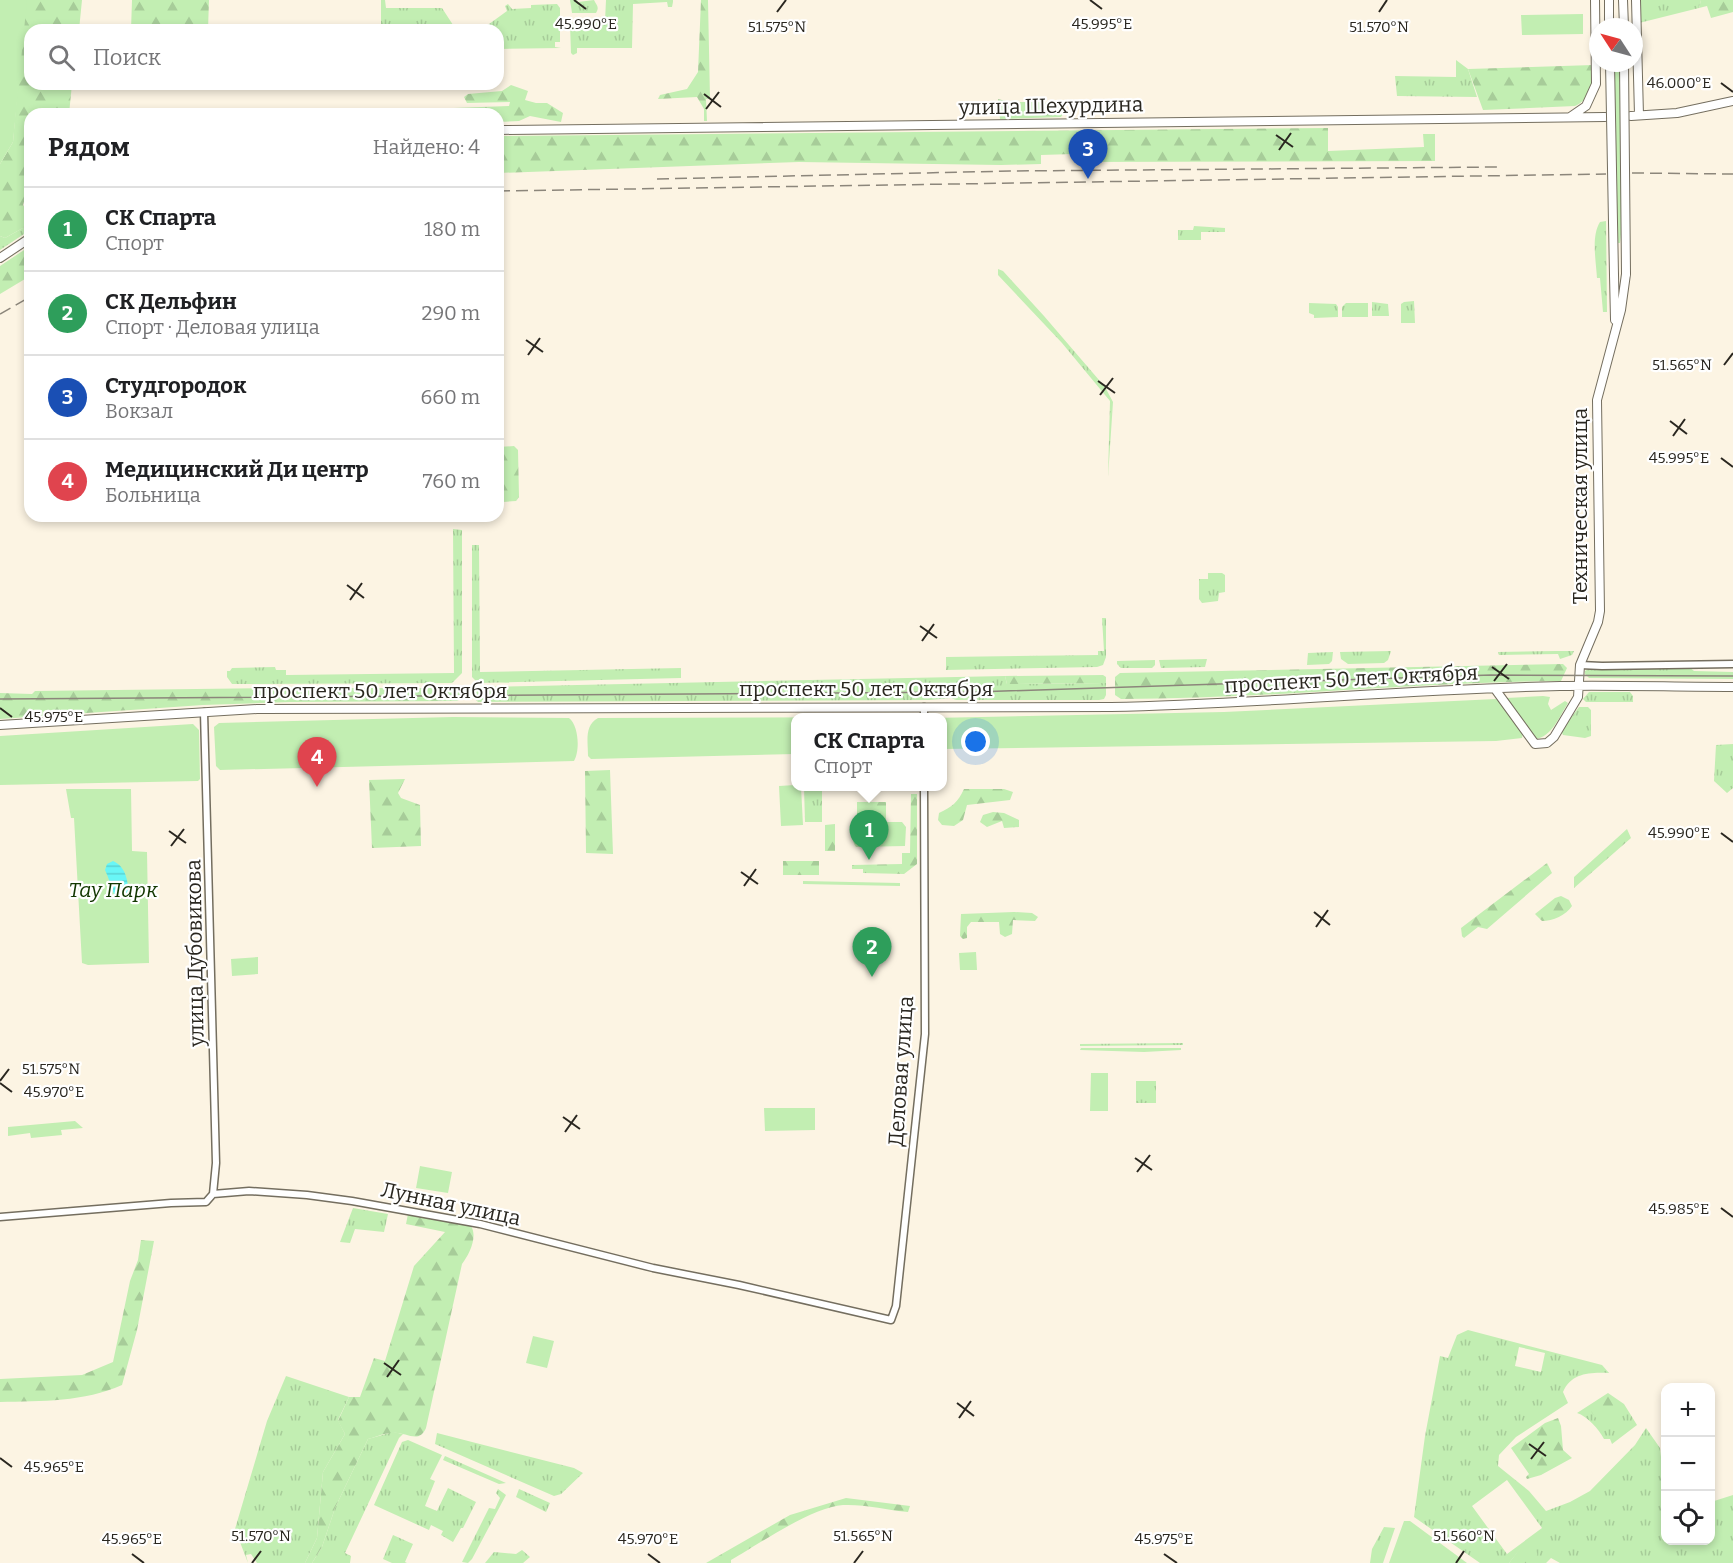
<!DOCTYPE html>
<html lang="ru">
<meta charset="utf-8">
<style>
body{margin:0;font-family:Bitter,serif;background:#f2f2f2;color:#202124}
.controls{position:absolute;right:18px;bottom:18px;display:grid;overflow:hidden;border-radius:12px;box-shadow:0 3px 9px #0003}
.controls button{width:54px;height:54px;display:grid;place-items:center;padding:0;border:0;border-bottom:2px solid #e0e0e0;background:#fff;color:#202124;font:30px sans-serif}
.compass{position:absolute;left:1589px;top:18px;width:54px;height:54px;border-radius:50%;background:#fff;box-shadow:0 3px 9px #0003;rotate:306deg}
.you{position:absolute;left:976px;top:742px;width:21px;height:21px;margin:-15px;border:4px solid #fff;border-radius:50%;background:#1a73e8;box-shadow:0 0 0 9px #1a73e833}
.badge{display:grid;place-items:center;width:39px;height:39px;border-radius:50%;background:#2563eb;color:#fff;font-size:20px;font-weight:700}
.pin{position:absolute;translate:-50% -50px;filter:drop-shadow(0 2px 3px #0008)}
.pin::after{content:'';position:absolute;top:32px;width:21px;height:18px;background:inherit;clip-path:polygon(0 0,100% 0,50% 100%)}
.popup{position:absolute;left:791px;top:713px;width:156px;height:78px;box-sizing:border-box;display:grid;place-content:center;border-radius:12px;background:#fff;filter:drop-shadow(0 2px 4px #0005);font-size:20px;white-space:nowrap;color:#757577}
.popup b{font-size:22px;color:#202124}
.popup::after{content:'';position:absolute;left:50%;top:100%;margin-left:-12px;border:12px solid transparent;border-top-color:#fff}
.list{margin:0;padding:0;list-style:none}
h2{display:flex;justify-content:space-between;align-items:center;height:78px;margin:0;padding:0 24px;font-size:26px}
h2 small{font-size:20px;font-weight:400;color:#757577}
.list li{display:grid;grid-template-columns:39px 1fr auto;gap:18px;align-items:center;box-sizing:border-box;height:84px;padding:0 24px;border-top:2px solid #e0e0e0}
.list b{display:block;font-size:22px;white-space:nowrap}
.list p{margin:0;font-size:20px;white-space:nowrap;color:#757577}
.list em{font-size:20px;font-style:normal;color:#757577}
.icon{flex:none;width:33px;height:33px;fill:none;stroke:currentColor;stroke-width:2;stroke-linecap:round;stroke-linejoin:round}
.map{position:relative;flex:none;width:1733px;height:1563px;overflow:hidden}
.search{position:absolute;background:#fff;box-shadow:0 3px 9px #0003;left:24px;top:24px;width:480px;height:66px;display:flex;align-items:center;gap:15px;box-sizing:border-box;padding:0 21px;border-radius:18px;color:#757577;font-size:22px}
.panel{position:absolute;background:#fff;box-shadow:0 3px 9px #0003;left:24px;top:108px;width:480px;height:414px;border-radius:18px}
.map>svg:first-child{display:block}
</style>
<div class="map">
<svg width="1733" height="1563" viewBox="0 0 1733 1563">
<defs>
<pattern id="grass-tufts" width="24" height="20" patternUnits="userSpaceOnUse" patternTransform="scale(1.5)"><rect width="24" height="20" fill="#c2eeb2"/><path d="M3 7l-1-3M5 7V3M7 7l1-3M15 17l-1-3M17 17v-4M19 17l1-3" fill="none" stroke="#a7cc99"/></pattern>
<pattern id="forest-firs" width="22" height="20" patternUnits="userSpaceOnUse" patternTransform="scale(1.5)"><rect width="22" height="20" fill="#c2eeb2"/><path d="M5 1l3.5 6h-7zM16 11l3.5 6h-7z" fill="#a7cc99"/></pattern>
<pattern id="water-rules" width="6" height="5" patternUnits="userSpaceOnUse" patternTransform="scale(1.5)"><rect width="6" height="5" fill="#69f6f6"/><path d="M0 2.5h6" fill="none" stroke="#5bd3d3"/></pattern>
</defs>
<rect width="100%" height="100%" fill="#fcf4e3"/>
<!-- grass -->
<path fill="url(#grass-tufts)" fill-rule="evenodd" d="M381 0H385L386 8H442L455 28 462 30H381Z
M570 0H577L578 2 594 0C596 5 600 6 596 13H572Z
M606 0H673V2L672 7H668L667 2 633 4 632 48H577V53L573 55 571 53 570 24 574 22 605 21Z
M1639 0H1701L1699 8 1639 23Z
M508 4 512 9 531 8V5L557 4 560 8V42H555V47L561 48 498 49V30H473L480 27H485L507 11 505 6Z
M1456 60 1468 69 1477 97 1397 96 1395 76 1456 77Z
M1613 63H1620L1622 226 1620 243H1618Z
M1606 221 1607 312H1603L1600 278H1597C1596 261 1591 236 1600 222Z
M30 224V230L0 250V236L5 238Z
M1194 226 1225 228V232H1201V240H1178V230H1193Z
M998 269 1003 271 1044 316 1105 387 1113 402 1108 477 1110 401 1062 343 998 275Z
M1414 301 1415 323H1401V304L1404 302Z
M1372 302 1388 304 1389 316H1372Z
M1309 303 1336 304 1338 307V317L1314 318V315L1309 313Z
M1346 303H1368V317H1342V307Z
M453 529 462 530V673L452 683 232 684 227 677V671H230L232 668 275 667 276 670H286V675L454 673Z
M472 545H479L480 672 681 668V678L478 683 472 677Z
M1208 573H1222L1225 575V592L1219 593 1218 601 1202 603 1199 599V579H1208Z
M1102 618H1106V657L1103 665 1097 667 946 670V657L1098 655V651H1104Z
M1391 651 1388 660 1384 663 1348 664 1341 659 1340 652Z
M1556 651H1574L1572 655 1560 659 1558 654 1499 655 1498 652Z
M1333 652 1332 661 1329 664 1307 665 1308 653Z
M1207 659 1205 667 1161 668 1159 660Z
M1155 660V665L1152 668H1121L1117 664V661Z
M1689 667 1694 671 1733 672V679L1589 678 1585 674V671L1590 668Z
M1005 676 1007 684 1106 683V695L1104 699 1099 700H956L951 698 930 700 478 702 475 699V690L479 687Z
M1589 692H1630L1633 696V702H1586L1583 699Z
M1579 707H1588L1591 710V736L1585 738 1563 735 1561 731Z
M1733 744V788L1727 793 1714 781 1716 745Z
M804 787H822V822H805Z
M803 881 900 883V886L803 884Z
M1183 1043V1045L1080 1046V1044Z
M1081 1048H1181V1050L1144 1052 1080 1050Z
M1136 1081H1156V1103H1136Z
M353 1208 388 1214 384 1232 355 1229 350 1243 340 1242Z
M1468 1330 1602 1365 1609 1373C1590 1372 1571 1373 1563 1392L1568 1403 1516 1437 1499 1455 1498 1466 1529 1491 1546 1511 1570 1502 1590 1491 1635 1445 1646 1428 1660 1448 1663 1475H1665L1666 1540H1710L1711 1502 1733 1495V1563H1560L1551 1558 1546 1563H1528L1521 1548 1509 1563H1480L1414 1517 1425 1436 1440 1356 1448 1358 1457 1335ZM1519 1347 1545 1353 1541 1372 1515 1366ZM1507 1480 1542 1528 1507 1554 1472 1506Z
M286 1376 349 1397 338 1420 345 1434 323 1472 317 1538 305 1563H257L251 1554 246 1555 248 1563 235 1529 267 1421Z
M1608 1393 1624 1404 1637 1425 1612 1444 1610 1439H1604C1599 1429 1587 1416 1577 1413Z
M393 1432 403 1434 399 1438 345 1553 351 1556 350 1563H312L322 1547 335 1508 368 1439Z
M437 1433 574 1468 583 1473 561 1494 554 1496 435 1444Z
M408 1440 442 1455 430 1479 435 1481 425 1506 437 1511 448 1488 476 1502 463 1528H461L453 1542 441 1535 443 1531 431 1525 429 1530 374 1505 402 1442Z
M445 1456 506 1483 499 1484 443 1460Z
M498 1489 506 1495 472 1559 468 1563 462 1562 489 1508 495 1509 500 1498 496 1493Z
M519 1489 550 1503 546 1512 516 1497Z
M1384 1527 1395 1528 1383 1563H1370L1372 1549Z
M393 1535 413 1544 405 1562 407 1563H392L383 1559Z
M522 1550 530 1557 523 1563H485L494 1552 516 1554Z"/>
<!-- forest -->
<path fill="url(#forest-firs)" d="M18 0H82L79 30H30V84H72L69 114H30V188H28L23 205 30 215V224L5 238 0 236V164L13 142 24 10Z
M132 0H209L208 30H131Z
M701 0H708L710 99H706L707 121H704V109L697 97 658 99 660 95 687 89 698 72Z
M1701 0H1733V12L1711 18 1707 6 1699 8Z
M1593 65C1594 82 1592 98 1575 106L1483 110 1468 69Z
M511 85 528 91 525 100 536 103H547L563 113 561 122 530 116 519 121 498 122V114H287L509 106 510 102 467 103 464 97 468 94 502 91Z
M998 99C1018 106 1043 97 1065 108L1066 110 1061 117 1000 119Z
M1328 128V151L1424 147 1423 134H1435V161L1074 162 1073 154 1041 155V164L1001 165 799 162 498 173V136Z
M30 246V276L0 294V266Z
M514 446 518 450 519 497 516 501 503 502 498 491V447Z
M1563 664 1567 668 1561 681C1414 682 1268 699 1121 699L1115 695V677L1120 673Z
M1103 675 1106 677V683L1007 684 1005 676Z
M279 688H457L460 690V699L457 701 290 702 203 705 0 719V693L32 694 35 691Z
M610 770 613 854 586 853 585 771Z
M405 779 398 793 401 798 420 805 421 846 372 848 369 780Z
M964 789H1004L1013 792 1010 800 967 805 963 820 954 826 942 825 938 820 939 813C952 807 958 802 964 789Z
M911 794H917V864L904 874 863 873V869H852V865L902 864V853H910Z
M857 802H886V819H857Z
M993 812 1004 813 1019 820V827L1004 828 1002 821 987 827 980 822 983 815Z
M835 824V851H825V825Z
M1627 829 1631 838 1574 888V877Z
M783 861H819V875H783Z
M1547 863 1552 873 1487 929 1478 927 1464 938 1462 936 1461 928Z
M1561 896 1569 900 1572 906C1566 915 1553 921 1542 921L1535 914 1555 898Z
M1014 912 1032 913 1038 917 1035 921 1013 920 1012 934 1005 937 1000 934 999 922H971L967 927V938L963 939 960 936 961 914Z
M408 1214 471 1226C478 1237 469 1255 462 1264L426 1428C419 1445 405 1431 392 1433 384 1433 376 1437 368 1439L335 1508 322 1547 312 1563H305L317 1538 323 1472 345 1434 338 1421 349 1397H360L374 1358 385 1361 414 1266 445 1232 406 1224Z
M141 1240 154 1241 137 1330 122 1385C84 1402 42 1401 0 1402V1379L82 1375 113 1362 130 1281 138 1260Z
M1607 1395 1622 1406 1610 1414 1596 1418 1588 1407Z
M1558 1418 1561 1426 1563 1450 1572 1458 1541 1475 1527 1479 1526 1477 1529 1474 1511 1448 1545 1423Z
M846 1498 910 1506 908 1512C887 1510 864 1504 843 1505 812 1507 759 1544 731 1560V1563H706L790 1515Z
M1532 1544 1538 1555 1528 1563H1509L1521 1547Z"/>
<!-- park -->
<path fill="#c2eeb2" d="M0 0H27L13 142 0 164Z
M1583 14V34L1522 35 1521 15Z
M1543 696 1550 697 1548 704 1551 710 1565 701 1568 703C1559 717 1552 737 1535 739L1506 698Z
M1496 699 1501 702 1523 733 1522 738 1496 741 943 749 942 718H932L1224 712Z
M453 717 569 718C579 726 580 751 574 761L220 770 216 766 214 727 219 723Z
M915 717 796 718 795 754 591 759 588 756C588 741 584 726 598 718Z
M193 724 199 730 200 779 198 781 0 785V736Z
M795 785 801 787 803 825 781 826 779 786Z
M66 789H131L132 851 147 852 149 963 88 965 82 963 74 818H71Z
M857 822H902L906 827 905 846 856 847C851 841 851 827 857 822Z
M976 952 977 970H960L959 953Z
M258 957V974L232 976 231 959Z
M1091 1073H1108V1111H1090Z
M764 1108H815V1130L765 1131Z
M75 1121 83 1128 61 1130 62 1135 31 1138 30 1133 8 1136V1127Z
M420 1166 452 1172 448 1193 416 1188Z
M533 1336 554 1341 547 1368 526 1363Z
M1404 1521H1410L1467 1563H1389Z"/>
<!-- water -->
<path fill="url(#water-rules)" d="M113 861C127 867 128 883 129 897L114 894C111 887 109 878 105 870L107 864Z"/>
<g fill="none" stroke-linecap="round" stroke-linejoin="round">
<defs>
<path id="minor" d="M1580 665 1602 666 1733 664
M204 712 216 1163 213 1194
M924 718V707
M0 1217 171 1203 206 1202 213 1194 249 1191 307 1195 352 1201 480 1224 653 1268 739 1285 891 1320 896 1306 925 1034 924 786"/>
<path id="major" d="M1609 0V27
M1623 0 1624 27
M1636 0 1639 115
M1631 116 1677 113 1733 101
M1570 117 1586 106 1596 84 1595 0
M498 130 1605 117
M0 258 30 238
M1614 275 1615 320
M1495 689 1535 744 1547 743 1554 737 1578 697 1580 665 1598 622 1600 611 1597 400 1621 310 1626 274
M0 725 257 709 1111 707C1261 704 1410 689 1560 686 1618 685 1675 687 1733 687"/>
</defs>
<!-- minor casing -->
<use href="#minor" stroke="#746e5f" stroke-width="9"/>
<!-- major casing -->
<use href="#major" stroke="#746e5f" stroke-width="10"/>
<!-- minor -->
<use href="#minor" stroke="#fff" stroke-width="6"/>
<!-- major -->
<use href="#major" stroke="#fff" stroke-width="8"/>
<!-- tram -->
<path stroke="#8c867b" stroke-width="1.5" d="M0 699 975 692 1491 675 1733 676"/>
<!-- rail -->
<path stroke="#8c867b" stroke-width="1.5" stroke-dasharray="12 6" stroke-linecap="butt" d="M1632 173 1733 174
M657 179 1010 171 1500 167
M498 191 1606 174
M0 314 30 297"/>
<defs>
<path id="major-bridge" d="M1610 63 1614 275
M1624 63 1626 274"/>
</defs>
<!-- major-bridge casing -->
<use href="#major-bridge" stroke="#746e5f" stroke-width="10" stroke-linecap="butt"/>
<!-- major-bridge -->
<use href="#major-bridge" stroke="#fff" stroke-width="8"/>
</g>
<!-- ticks -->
<path fill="none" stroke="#2a2720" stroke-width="2" d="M574 0 586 9M1090 0 1102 9M777 12 786 0M1379 12 1387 0M1721 83 1733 92M704 94 721 107M706 109 719 92M1276 135 1293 147M1279 150 1291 133M526 340 543 352M528 355 540 338M1724 365 1733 353M1098 381 1115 393M1100 395 1113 378M1670 421 1687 434M1673 436 1685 419M1721 458 1733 467M347 585 364 598M350 600 362 583M920 626 937 638M922 641 934 624M1492 667 1509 679M1494 681 1507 664M0 708 12 717M169 831 186 843M1721 833 1733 842M171 846 184 829M741 872 758 884M744 886 756 869M1314 912 1330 925M1316 927 1328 910M0 1081 9 1069M0 1083 12 1092M563 1117 580 1129M565 1132 577 1115M1135 1158 1152 1170M1137 1172 1150 1155M1721 1208 1733 1217M384 1363 401 1375M387 1377 399 1360M957 1403 974 1416M959 1418 971 1401M1529 1444 1546 1456M0 1458 12 1467M1531 1459 1544 1442M132 1554 144 1563M648 1554 660 1563M1164 1554 1177 1563M252 1563 261 1551M854 1563 863 1551M1456 1563 1464 1551"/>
<g text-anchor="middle" stroke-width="4.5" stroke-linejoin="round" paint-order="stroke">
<!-- street labels -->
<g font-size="21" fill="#2a2720" stroke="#fff">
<text transform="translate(1051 106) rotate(-1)" y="7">улица Шехурдина</text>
<text transform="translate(1580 506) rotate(-90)" y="7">Техническая улица</text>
<text transform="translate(1351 679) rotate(-3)" y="7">проспект 50 лет Октября</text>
<text x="866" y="696">проспект 50 лет Октября</text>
<text x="380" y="698">проспект 50 лет Октября</text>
<text transform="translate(195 953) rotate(-91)" y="7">улица Дубовикова</text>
<text transform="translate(901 1071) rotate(-86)" y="7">Деловая улица</text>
<text transform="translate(451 1204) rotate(12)" y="7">Лунная улица</text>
</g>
<!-- park labels -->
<g font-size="21" font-style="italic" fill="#123700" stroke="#fff">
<text x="113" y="897">Тау Парк</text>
</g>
</g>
<g font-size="15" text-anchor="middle" fill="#2a2720" stroke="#fff" stroke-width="4.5" stroke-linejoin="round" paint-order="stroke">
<text x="586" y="29">45.990°E</text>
<text x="1102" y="29">45.995°E</text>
<text x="1379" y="32">51.570°N</text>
<text x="777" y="32">51.575°N</text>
<text x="1679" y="88">46.000°E</text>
<text x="1682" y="370">51.565°N</text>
<text x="1679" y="463">45.995°E</text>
<text x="54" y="722">45.975°E</text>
<text x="1679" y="838">45.990°E</text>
<text x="51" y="1074">51.575°N</text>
<text x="54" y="1097">45.970°E</text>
<text x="1679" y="1214">45.985°E</text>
<text x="54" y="1472">45.965°E</text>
<text x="261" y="1541">51.570°N</text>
<text x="863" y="1541">51.565°N</text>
<text x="1464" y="1541">51.560°N</text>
<text x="132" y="1544">45.965°E</text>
<text x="648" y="1544">45.970°E</text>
<text x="1164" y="1544">45.975°E</text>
</g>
</svg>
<div class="controls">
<button>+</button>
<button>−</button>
<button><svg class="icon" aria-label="locate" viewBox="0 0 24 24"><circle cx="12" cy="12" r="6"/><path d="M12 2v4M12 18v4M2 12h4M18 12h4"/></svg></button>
</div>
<svg class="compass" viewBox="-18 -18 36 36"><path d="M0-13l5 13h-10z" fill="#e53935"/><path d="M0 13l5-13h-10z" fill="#757577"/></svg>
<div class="you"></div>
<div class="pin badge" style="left:869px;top:860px;background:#2e9e5b">1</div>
<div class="popup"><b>СК Спарта</b>Спорт</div>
<div class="pin badge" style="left:872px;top:977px;background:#2e9e5b">2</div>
<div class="pin badge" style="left:1088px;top:179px;background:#1a4fb4">3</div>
<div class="pin badge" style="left:317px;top:787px;background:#e0444e">4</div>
<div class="search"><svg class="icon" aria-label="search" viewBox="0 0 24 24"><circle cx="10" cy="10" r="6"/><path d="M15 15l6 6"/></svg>Поиск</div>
<section class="panel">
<h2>Рядом<small>Найдено: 4</small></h2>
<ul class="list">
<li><span class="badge" style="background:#2e9e5b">1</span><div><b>СК Спарта</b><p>Спорт</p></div><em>180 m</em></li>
<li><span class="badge" style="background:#2e9e5b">2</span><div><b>СК Дельфин</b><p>Спорт · Деловая улица</p></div><em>290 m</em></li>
<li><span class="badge" style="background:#1a4fb4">3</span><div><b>Студгородок</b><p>Вокзал</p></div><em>660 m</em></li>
<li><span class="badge" style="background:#e0444e">4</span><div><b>Медицинский Ди центр</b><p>Больница</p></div><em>760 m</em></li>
</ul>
</section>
</div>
